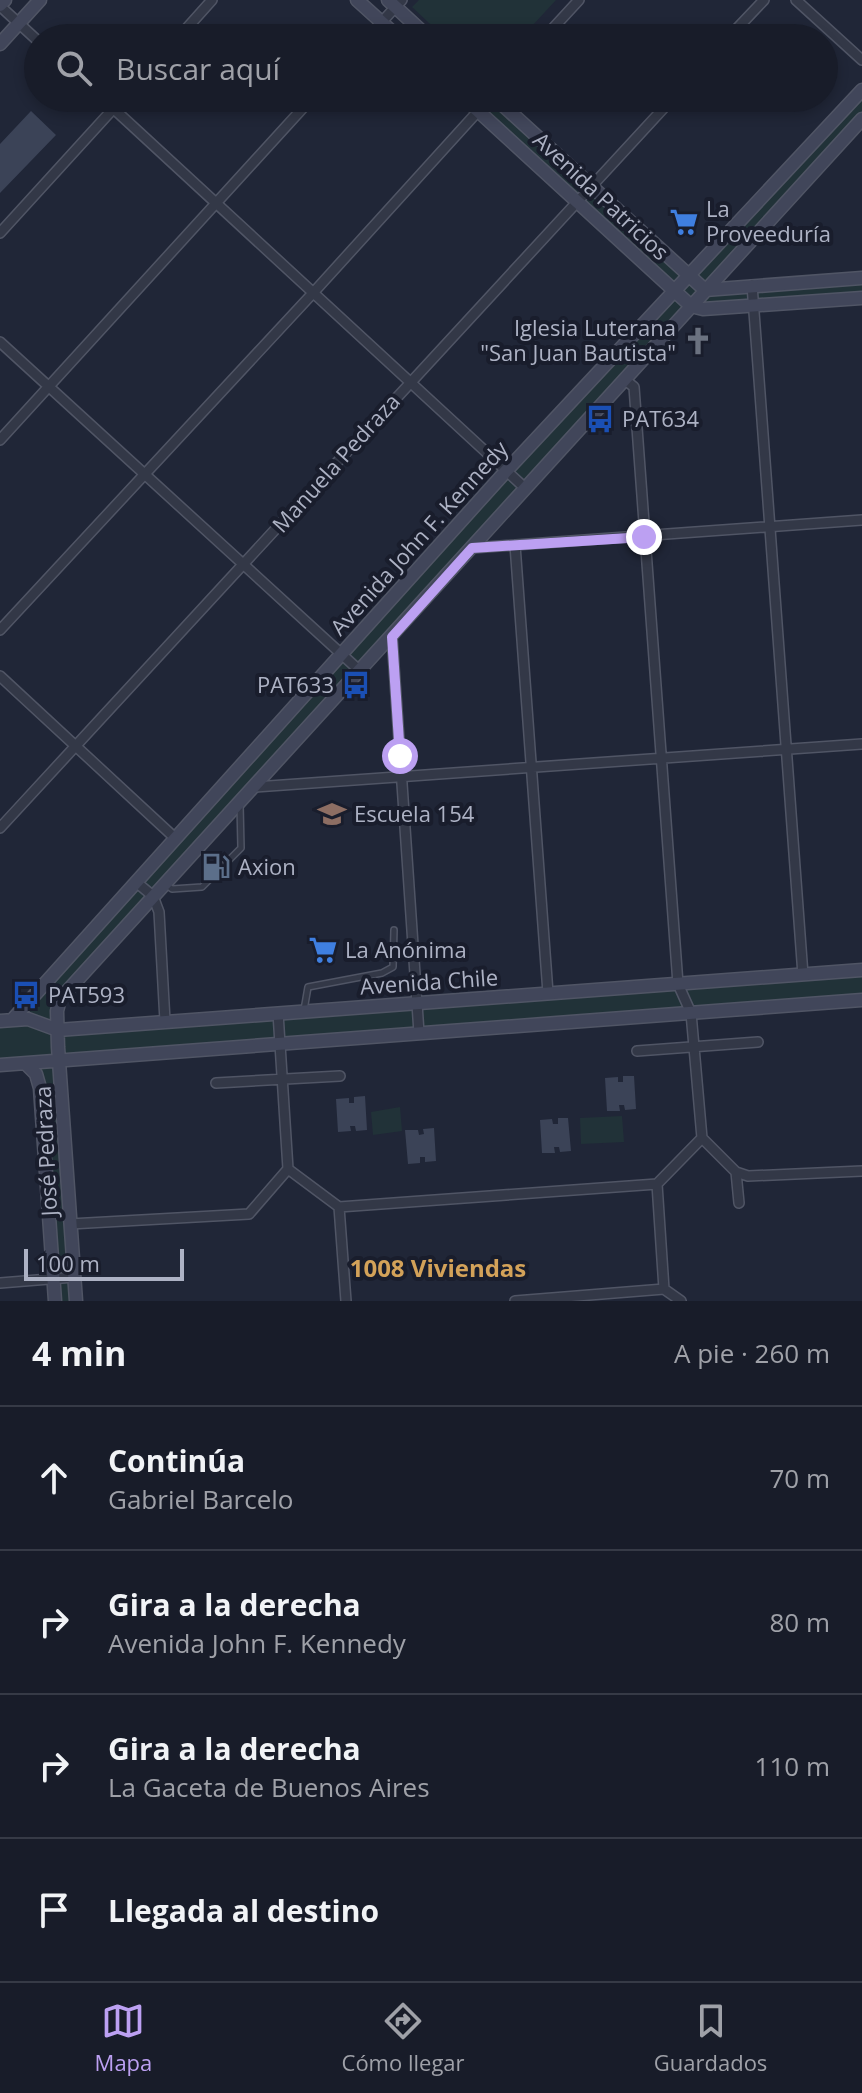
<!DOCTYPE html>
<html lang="es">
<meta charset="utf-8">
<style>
body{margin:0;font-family:"Open Sans",sans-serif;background:#252935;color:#f1f3f6}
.scale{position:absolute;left:24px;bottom:20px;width:160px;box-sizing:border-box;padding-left:8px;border:4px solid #adb2c4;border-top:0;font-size:22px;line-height:28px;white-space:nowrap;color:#adb2c4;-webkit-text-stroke:6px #191d2c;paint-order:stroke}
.stop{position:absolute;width:24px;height:24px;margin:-18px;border:6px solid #bca0f2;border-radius:50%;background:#fff}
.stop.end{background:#bca0f2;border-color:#fff;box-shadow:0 2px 8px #0008}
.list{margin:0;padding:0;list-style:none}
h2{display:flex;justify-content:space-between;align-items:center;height:104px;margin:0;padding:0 32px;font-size:34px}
h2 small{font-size:26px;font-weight:400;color:#9fa1a8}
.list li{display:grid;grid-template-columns:52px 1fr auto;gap:24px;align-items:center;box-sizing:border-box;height:144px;padding:0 32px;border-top:2px solid #363a46}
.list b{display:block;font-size:30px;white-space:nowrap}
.list p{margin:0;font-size:26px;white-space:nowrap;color:#9fa1a8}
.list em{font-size:26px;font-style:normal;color:#9fa1a8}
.icon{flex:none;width:44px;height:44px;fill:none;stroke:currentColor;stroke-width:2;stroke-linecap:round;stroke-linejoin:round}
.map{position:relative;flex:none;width:862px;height:1301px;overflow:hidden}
.search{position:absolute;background:#181c29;box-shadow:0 4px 12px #0003;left:24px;right:24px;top:24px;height:88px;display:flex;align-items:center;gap:20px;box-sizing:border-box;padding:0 28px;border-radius:44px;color:#9fa1a8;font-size:30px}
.sheet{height:680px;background:#181c29}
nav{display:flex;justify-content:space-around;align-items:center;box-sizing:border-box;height:112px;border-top:2px solid #363a46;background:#181c29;font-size:22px;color:#9fa1a8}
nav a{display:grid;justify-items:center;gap:4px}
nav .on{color:#bca0f2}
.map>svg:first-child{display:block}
</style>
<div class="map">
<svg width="862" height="1301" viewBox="0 0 862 1301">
<rect width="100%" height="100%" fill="#202637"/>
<!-- green -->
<path fill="#213238" d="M419 0H556L521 38H445L412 7Z
M862 90V119L706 289 862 278V298L691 306 60 999 58 1029 862 970V1000L61 1060 76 1301H55L40 1088 27 1065H0V1013L7 1019 675 292 464 98H495L690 275Z
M400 1107 402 1131 373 1135 371 1112Z
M622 1116 624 1142 581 1144 580 1118Z"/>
<!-- building -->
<path fill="#3b4357" d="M31 111 56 135 0 193V144Z
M623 1076H634L636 1109 625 1110 624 1105H619L620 1111H607L605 1078 618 1077V1082H623Z
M365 1096 367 1130 356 1131 355 1126H350L351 1131 338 1132 336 1099 349 1098V1103H354V1097Z
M558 1118H568L571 1151 560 1152 559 1147H554L555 1153H542L540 1120 552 1119 553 1124H558Z
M434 1128 436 1161 425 1162V1157H420V1163L408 1164 405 1130H418L419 1135 424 1134 423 1129Z"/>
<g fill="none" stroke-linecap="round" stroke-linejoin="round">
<defs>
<path id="lane" d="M165 884 172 889 202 887 241 848 240 804
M304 1010 308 987 382 973 393 967 394 930"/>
<path id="street" d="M796 0 862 60
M0 6 38 41
M178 38 212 0
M367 38 402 0
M544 38 579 0
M728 38 764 0
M102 98 525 488
M0 233 123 98
M752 285 803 975
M0 342 360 671
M624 379 634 387 678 984 691 1013 702 1138
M0 440 312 98
M515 545 548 993
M472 548 862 520
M0 630 313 293 490 98
M392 637 419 1033
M0 676 175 838
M255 787 862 744
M0 828 673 98
M136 882 153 896 159 912 165 1021
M278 1013 288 1169 339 1207 346 1301
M637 1051 758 1042
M216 1083 340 1076
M736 1172 739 1203
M657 1184 664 1289 681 1301
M339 1207 657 1184 702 1138 736 1172 748 1176 862 1171
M70 1224 249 1214 288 1169
M0 1283 74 1277
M515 1301 664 1289"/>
<path id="secondary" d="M357 0 399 38
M388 0 429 38
M0 5 5 0
M0 44 40 0
M464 98 691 306 703 309 862 298
M495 98 705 290 862 278
M13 1019 507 470 862 90
M0 1021 28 1019 58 1030 862 970
M0 1065 862 1000
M27 1065 36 1074 40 1088 55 1301
M76 1301 58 1047 57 1011 60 999 862 119"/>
</defs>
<!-- lane casing -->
<use href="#lane" stroke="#505565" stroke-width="8"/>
<!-- street casing -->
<use href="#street" stroke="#505565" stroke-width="12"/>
<!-- secondary casing -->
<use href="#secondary" stroke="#505565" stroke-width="15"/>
<!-- lane -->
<use href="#lane" stroke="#333847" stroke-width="5"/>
<!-- street -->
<use href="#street" stroke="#333847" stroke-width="9"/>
<!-- secondary -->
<use href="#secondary" stroke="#41465a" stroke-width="12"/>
</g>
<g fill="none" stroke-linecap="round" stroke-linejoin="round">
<!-- route -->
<path stroke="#bca0f2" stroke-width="10" d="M400 756 392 637 472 548 644 537"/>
</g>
<!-- icons -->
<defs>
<symbol id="supermarket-bare" viewBox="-9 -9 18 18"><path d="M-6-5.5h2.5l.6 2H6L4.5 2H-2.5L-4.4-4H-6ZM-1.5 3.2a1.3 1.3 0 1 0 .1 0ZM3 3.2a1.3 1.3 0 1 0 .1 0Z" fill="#3f7fe0" stroke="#191d2c" stroke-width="2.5" paint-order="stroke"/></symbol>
<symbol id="church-bare" viewBox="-9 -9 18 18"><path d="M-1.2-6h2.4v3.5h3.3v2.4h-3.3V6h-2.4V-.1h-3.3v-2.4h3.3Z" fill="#6b7280" stroke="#191d2c" stroke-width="2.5" paint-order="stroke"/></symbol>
<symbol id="bus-bare" viewBox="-9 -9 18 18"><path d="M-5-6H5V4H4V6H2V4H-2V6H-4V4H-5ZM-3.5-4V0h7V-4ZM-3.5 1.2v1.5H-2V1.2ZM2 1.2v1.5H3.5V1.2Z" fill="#1a4fb4" stroke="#191d2c" stroke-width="2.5" paint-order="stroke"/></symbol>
<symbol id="school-bare" viewBox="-9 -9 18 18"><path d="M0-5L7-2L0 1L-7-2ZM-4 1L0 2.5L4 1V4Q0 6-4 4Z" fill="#8d6e63" stroke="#191d2c" stroke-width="2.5" paint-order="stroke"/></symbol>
<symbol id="fuel-bare" viewBox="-9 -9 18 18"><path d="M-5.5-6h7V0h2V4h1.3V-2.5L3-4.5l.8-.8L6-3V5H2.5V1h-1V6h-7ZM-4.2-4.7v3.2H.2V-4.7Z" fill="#5c6f8a" stroke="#191d2c" stroke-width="2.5" paint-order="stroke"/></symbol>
</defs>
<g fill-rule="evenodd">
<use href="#supermarket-bare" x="664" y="202" width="40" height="40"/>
<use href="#church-bare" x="678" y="321" width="40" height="40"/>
<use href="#bus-bare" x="580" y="399" width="40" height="40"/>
<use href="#bus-bare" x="336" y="665" width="40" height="40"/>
<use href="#school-bare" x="312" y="794" width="40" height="40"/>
<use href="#fuel-bare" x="196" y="847" width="40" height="40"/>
<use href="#supermarket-bare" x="303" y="930" width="40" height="40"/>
<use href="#bus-bare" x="6" y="975" width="40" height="40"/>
</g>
<g text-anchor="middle" stroke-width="8" stroke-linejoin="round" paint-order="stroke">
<!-- street labels -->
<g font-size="22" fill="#adb2c4" stroke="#191d2c">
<text transform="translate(601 196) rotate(43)" y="8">Avenida Patricios</text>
<text transform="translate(336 463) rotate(-48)" y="8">Manuela Pedraza</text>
<text transform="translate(419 538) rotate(-48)" y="8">Avenida John F. Kennedy</text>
<text transform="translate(429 982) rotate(-4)" y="8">Avenida Chile</text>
<text transform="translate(46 1151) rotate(-93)" y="8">José Pedraza</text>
</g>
<!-- poi labels -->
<g font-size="22" fill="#adb2c4" stroke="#191d2c" text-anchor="start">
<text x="706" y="217">La<tspan x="706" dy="25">Proveeduría</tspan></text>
<text x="676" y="336" text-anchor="end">Iglesia Luterana<tspan x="676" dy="25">"San Juan Bautista"</tspan></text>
<text x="622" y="427">PAT634</text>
<text x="334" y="693" text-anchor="end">PAT633</text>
<text x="354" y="822">Escuela 154</text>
<text x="238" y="875">Axion</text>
<text x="345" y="958">La Anónima</text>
<text x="48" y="1003">PAT593</text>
</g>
<!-- neighbourhood labels -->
<g font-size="24" font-weight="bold" fill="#d3a259" stroke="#191d2c">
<text x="438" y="1277">1008 Viviendas</text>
</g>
</g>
</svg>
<div class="scale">100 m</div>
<div class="stop" style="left:400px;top:756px"></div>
<div class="stop end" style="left:644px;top:537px"></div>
<div class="search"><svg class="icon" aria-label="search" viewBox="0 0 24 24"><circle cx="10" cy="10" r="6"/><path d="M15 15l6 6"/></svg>Buscar aquí</div>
</div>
<section class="sheet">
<h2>4 min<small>A pie · 260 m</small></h2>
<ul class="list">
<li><svg class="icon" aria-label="ahead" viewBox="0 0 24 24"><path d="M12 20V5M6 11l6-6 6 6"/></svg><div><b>Continúa</b><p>Gabriel Barcelo</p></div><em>70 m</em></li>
<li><svg class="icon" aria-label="right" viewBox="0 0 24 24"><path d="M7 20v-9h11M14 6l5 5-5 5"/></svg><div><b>Gira a la derecha</b><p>Avenida John F. Kennedy</p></div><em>80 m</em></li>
<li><svg class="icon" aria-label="right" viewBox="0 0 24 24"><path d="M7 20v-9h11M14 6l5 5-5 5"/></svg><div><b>Gira a la derecha</b><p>La Gaceta de Buenos Aires</p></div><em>110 m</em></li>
<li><svg class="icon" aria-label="arrive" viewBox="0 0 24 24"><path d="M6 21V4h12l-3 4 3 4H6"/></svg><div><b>Llegada al destino</b></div></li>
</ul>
</section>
<nav>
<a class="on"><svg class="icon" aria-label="map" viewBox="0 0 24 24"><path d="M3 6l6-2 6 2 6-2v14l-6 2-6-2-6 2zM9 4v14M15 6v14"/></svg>Mapa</a>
<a><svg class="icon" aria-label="directions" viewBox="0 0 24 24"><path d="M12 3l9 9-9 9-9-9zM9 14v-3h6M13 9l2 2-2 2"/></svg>Cómo llegar</a>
<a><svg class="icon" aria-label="saved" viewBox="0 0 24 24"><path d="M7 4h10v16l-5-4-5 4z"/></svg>Guardados</a>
</nav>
